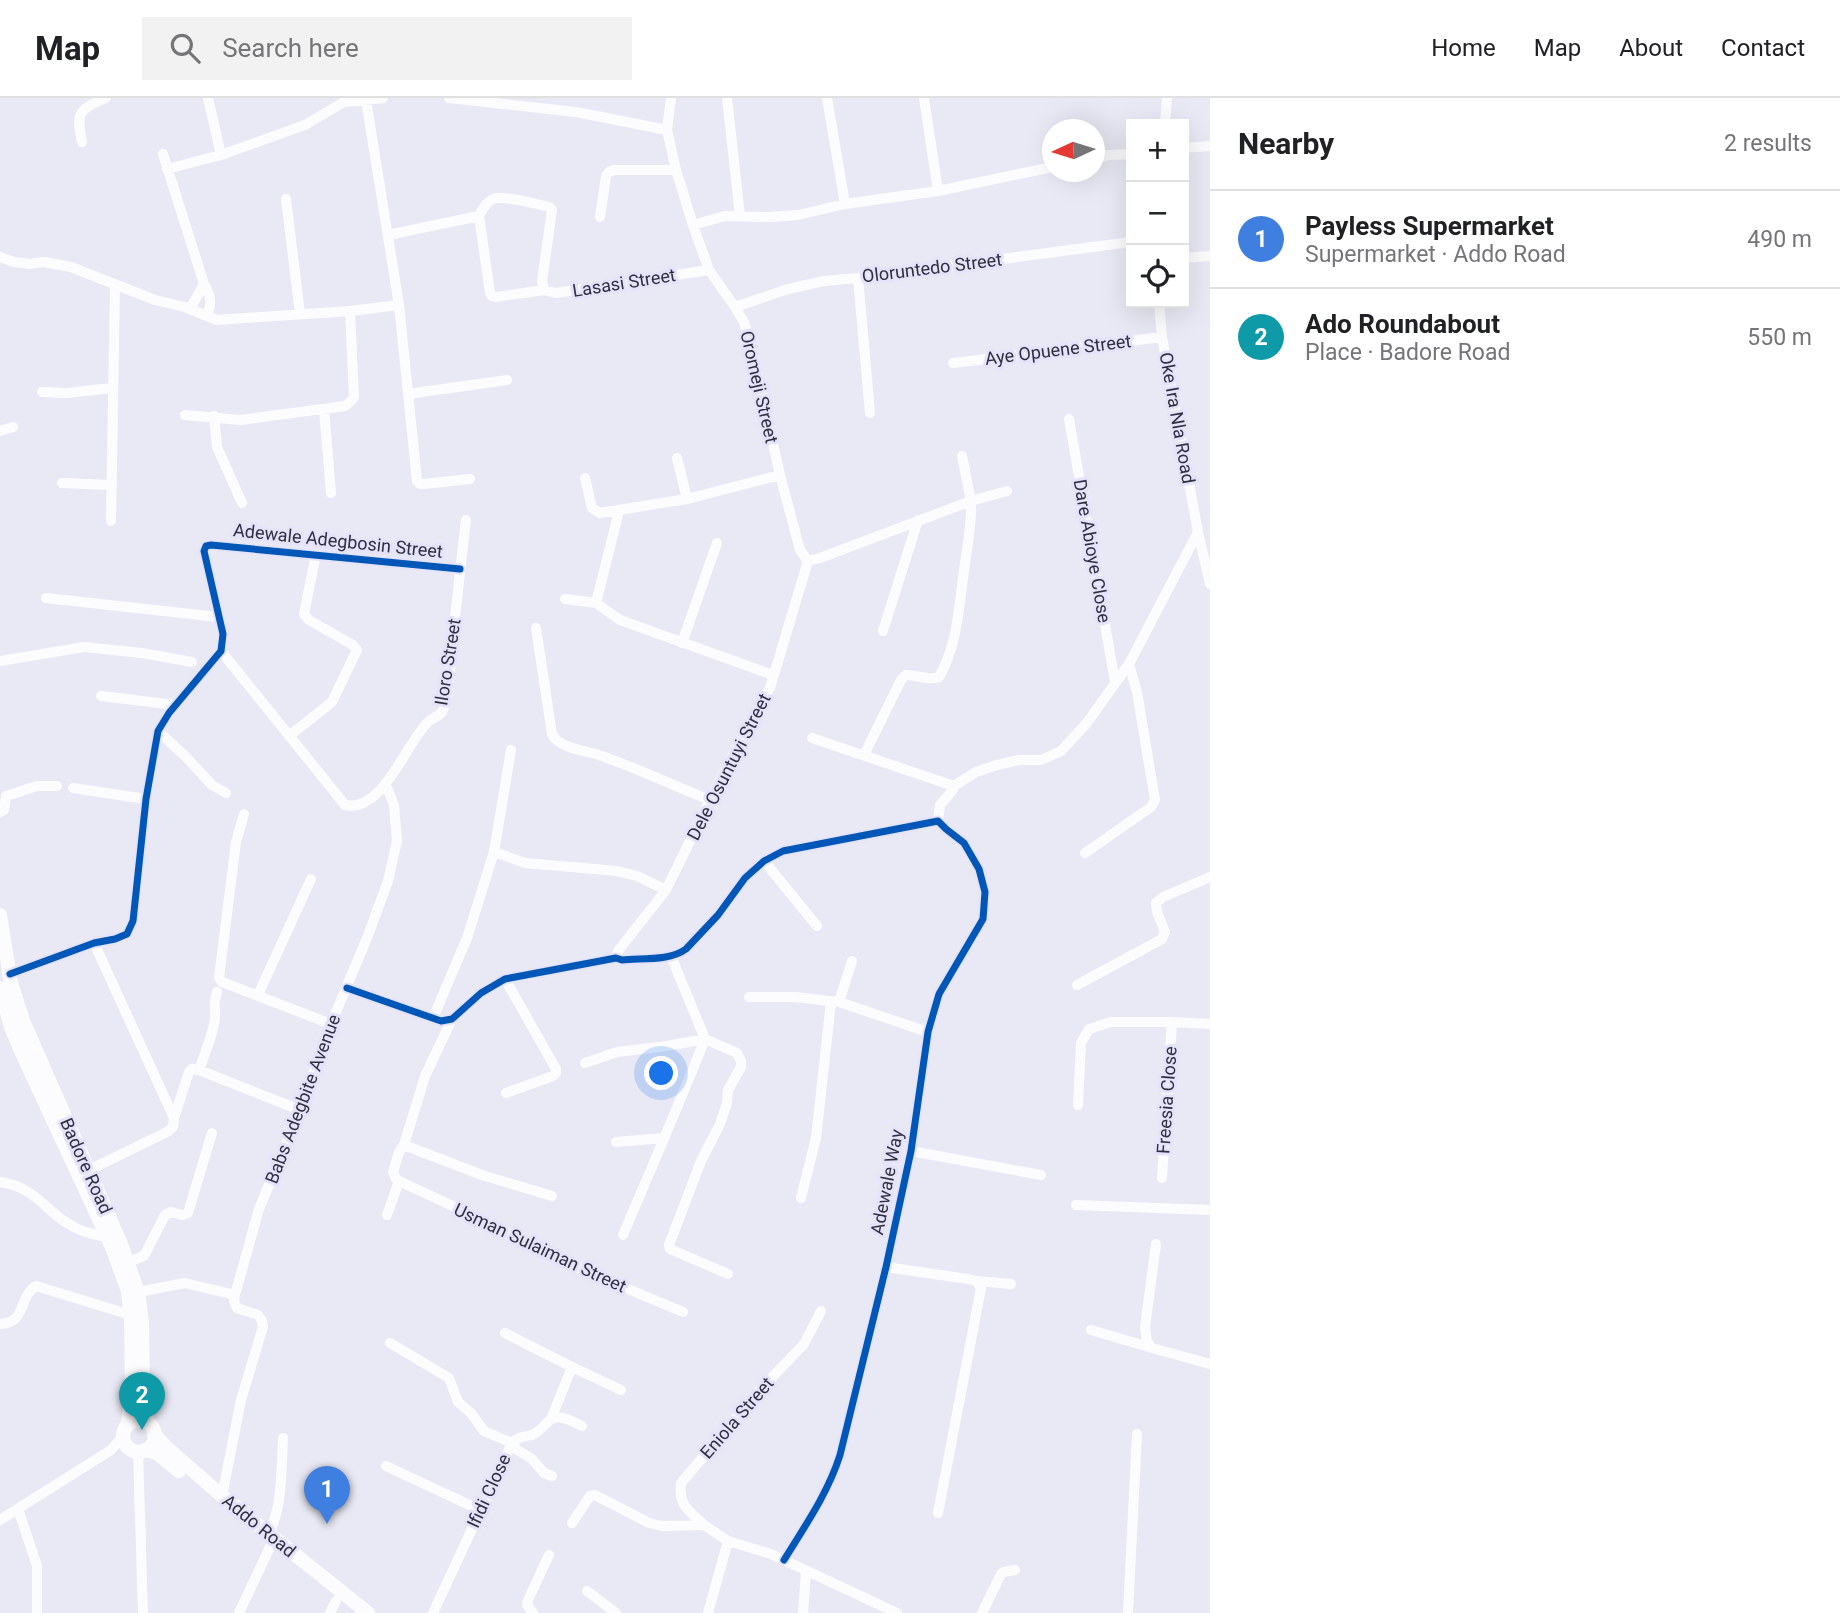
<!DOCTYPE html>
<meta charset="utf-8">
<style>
body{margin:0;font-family:Roboto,sans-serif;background:#f2f2f2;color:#202124}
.controls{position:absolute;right:21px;top:21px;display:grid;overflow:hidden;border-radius:0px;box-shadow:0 7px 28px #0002}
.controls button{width:63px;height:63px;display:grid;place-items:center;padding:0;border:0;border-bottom:2px solid #e0e0e0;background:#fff;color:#202124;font:35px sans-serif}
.compass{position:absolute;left:1042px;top:21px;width:63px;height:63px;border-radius:50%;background:#fff;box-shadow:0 7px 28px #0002;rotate:266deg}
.you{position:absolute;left:662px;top:976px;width:24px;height:24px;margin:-18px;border:5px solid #fff;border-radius:50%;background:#1a73e8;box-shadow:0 0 0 10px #1a73e833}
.badge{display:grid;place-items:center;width:46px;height:46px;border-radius:50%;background:#111827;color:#fff;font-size:23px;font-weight:700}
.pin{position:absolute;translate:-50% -58px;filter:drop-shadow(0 2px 4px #0008)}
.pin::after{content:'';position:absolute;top:37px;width:24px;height:21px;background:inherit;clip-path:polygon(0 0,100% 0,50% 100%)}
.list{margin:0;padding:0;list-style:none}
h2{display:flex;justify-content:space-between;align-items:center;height:91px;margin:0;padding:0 28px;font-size:30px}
h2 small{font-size:23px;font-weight:400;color:#757577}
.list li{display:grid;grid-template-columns:46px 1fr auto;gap:21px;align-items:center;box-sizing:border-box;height:98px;padding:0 28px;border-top:2px solid #e0e0e0}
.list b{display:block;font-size:26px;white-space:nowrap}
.list p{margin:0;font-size:23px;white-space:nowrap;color:#757577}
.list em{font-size:23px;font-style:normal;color:#757577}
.icon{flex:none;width:38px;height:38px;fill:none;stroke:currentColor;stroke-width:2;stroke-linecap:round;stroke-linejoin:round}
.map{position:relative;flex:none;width:1210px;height:1515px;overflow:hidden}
header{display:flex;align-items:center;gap:42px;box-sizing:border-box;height:98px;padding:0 35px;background:#fff;border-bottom:2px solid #e0e0e0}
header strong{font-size:33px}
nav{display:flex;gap:38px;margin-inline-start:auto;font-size:24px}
.search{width:490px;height:63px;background:#f2f2f2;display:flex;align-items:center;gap:18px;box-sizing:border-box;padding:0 24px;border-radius:0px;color:#757577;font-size:26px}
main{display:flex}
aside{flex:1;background:#fff}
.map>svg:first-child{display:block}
</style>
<header>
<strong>Map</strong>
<div class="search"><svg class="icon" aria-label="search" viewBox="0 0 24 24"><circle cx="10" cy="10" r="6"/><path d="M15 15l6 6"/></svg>Search here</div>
<nav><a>Home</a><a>Map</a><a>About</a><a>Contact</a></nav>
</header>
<main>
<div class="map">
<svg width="1210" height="1515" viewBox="0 0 1210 1515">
<rect width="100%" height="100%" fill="#e9e9f5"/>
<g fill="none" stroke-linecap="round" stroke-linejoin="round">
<!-- minor -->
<path stroke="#fcfcfe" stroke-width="10" d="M208 0 221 57
M449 0 576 14 667 32
M671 0 667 32 676 72 693 127 709 172 735 209 744 224 749 239 780 377 800 452 808 463
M727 0 740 118
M827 0 845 106
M924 0 938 93
M366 2 399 207 417 383 420 386H424L470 381
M1165 26 1167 0
M82 44C76 14 78 12 106 0
M1184 50 1210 48
M163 56 204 186C211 198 212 205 207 218
M1094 60 1109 57 1131 56
M167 71 221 57 305 27 344 4 383 0
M286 101 300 216
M479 118 490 195 492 198 496 199 544 192 556 195 709 172
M479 118C482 112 486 104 493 101 505 97 536 106 549 109L552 112 542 183 544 192
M600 119 606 78 609 74 614 72H676
M693 127 725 118 768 119 798 117 845 106 938 93 1052 69
M388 137 479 118
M0 159 14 164 30 166 44 164 71 169 155 202 185 209 217 222 350 213 399 207
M1184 160 1210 158
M858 180 870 315
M1159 205 1162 239 1198 434 1210 486
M735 209 788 191 824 183 858 180 1131 144
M190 211 204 186
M953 265 1162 239
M42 294 66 295 113 290
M408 296 507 282
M324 311 331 395
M185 317 240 322 345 308 351 303 354 299 350 213
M214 318 217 349 242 405
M1069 321 1115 584
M0 333 13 329
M962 358 971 403 1007 393
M677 360 687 401
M585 380 592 410 600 415 687 401 780 377
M62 385 111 387
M111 423 115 187
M808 463 820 460 971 403C972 426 967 450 964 473 959 508 957 549 939 579 928 583 918 577 906 577L901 582 864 657
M46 500 218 519
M565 501 596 505 620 522 773 577
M596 505 619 413
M536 530 552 636C559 650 582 652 596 656 635 669 672 687 710 702
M883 533 918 422
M682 545 717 445
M221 553 345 707C383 715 406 645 428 624 434 618 441 619 444 610 450 590 450 566 452 546 457 504 461 463 466 422
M0 563 84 549 142 555 192 564
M101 598 176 607
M158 633 186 659 212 687 226 695
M289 638 332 604 357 552 353 547 309 522 304 516 316 456
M812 640 954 688
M73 690 146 701
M0 714 4 712 6 698 37 688H57
M244 716 236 744 219 880 222 884 331 926
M938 723 940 707 953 692 954 688 976 674 997 667 1019 662H1041L1061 653 1086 626 1129 566 1198 434
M494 754 525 765 617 773 637 778 666 792
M1085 755 1151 709 1155 702 1137 594 1129 566
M764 763 817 828
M94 845 174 1020
M616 860 618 853 666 792 710 702 748 628 770 590 808 463
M10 876 94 845 115 841 127 836 133 823 146 701 158 633 169 615 221 553 223 536 204 453 206 448 211 447 460 471
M505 881 556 971V975L553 978 506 995
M1077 887 1162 841 1165 834 1157 814 1156 805 1163 799 1210 779
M347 890 441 923 452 921 481 895 505 881 616 860 622 862C642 860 670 863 686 851L718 817 745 780 764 763 783 753 938 723
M258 897 311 781
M749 899H795L839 904 928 934
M839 904 852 863
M433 920 467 840 494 754 511 652
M585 965 617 954 667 948 705 941 737 955 741 963V969L728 992 727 1005 720 1026 701 1063 669 1147 670 1151 728 1176
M199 972C204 958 216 929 215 916 215 905 213 906 217 894
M1078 1007 1081 945 1089 931 1111 924H1172L1210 926
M616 1044 664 1040
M404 1047 482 1077 552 1098
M911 1053 1041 1077
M89 1072 167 1034 173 1029 174 1020 189 974 192 971 199 972 300 1012
M1162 1080 1172 924
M399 1083 491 1126 554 1160 683 1214
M0 1084C39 1090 44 1114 74 1129 84 1135 95 1136 106 1139
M801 1100 816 1040 831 904
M1076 1107 1210 1112
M387 1117 399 1083 396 1081 393 1074 399 1054 404 1047 425 978 452 921
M623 1137C651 1071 679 1007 705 941L671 858
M1156 1146 1145 1229 1147 1244 1152 1250 1210 1266
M128 1164 144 1158 165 1117 171 1114 182 1117 188 1115 212 1035
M886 1169 968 1181 976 1183 981 1190 938 1415
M976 1183 1011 1186
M138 1194 185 1185 235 1197 234 1203 237 1210 258 1217 262 1223 263 1229 241 1302 222 1398
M235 1197 259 1111 300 1012 331 926 367 840 388 783 397 743 394 707 386 687
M0 1226C27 1225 18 1199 36 1188L131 1217
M1091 1232 1152 1250
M505 1235 574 1270
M390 1245 449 1280 458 1304 471 1315 484 1333 512 1345 517 1352 531 1360 544 1375 552 1378
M551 1321 570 1274 574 1270 621 1292
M138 1353 143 1515
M386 1368 480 1412
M18 1411 37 1468V1515
M0 1422 111 1352 124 1337
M572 1425 590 1398 595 1397 649 1425 662 1428 704 1427 728 1443 771 1456 897 1515
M704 1427C689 1412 678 1408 681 1385L760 1292 804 1246 821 1213
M269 1436C283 1406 281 1373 283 1340
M784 1462C805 1428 828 1395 840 1357L886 1169 911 1053 928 934 939 896 983 821 985 794 979 771 964 745 946 731 938 723
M587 1493 616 1515
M239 1515 270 1449
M330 1515 336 1503
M433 1515 512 1345C519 1338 524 1339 532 1337 540 1334 544 1327 550 1322 560 1315 573 1324 582 1328
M533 1515 527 1507 528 1502 549 1457
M708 1515 728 1443
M803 1515 806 1473
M982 1515 1001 1476 1004 1474 1015 1472
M1128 1515 1137 1336"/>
<!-- major -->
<path stroke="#fcfcfe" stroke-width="14" d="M0 817 11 885 24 925 121 1146 138 1194 142 1224 143 1291 147 1324
M0 890 11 929 21 953 112 1149 128 1193 131 1223 132 1290 128 1325
M123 1338a16 16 0 1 1 32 0a16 16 0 1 1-32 0Z
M154 1336 166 1349 222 1398 368 1515
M145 1352 157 1355 179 1373"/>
<defs>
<path id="cycleway" d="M10 876 94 845 115 841 127 836 133 823 146 701 158 633 169 615 221 553 223 536 204 453 206 448 211 447 460 471
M347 890 441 923 452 921 481 895 505 881 616 860 622 862C642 860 670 863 686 851L718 817 745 780 764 763 783 753 938 723 946 731 964 745 979 771 985 794 983 821 939 896 928 934 911 1053 886 1169 840 1357C828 1395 805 1428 784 1462"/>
</defs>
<!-- cycleway casing -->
<use href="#cycleway" stroke="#e4e3fb" stroke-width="11"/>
<!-- cycleway -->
<use href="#cycleway" stroke="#0057b8" stroke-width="7"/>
</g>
<g text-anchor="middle" stroke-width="6" stroke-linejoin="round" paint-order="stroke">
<!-- street labels -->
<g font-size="18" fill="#302f3d" stroke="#e4e3fb">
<text transform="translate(932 170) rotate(-7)" y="6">Oloruntedo Street</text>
<text transform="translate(624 185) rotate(-9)" y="6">Lasasi Street</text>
<text transform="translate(1058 252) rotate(-7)" y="6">Aye Opuene Street</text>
<text transform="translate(759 289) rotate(77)" y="6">Oromeji Street</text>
<text transform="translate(1177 320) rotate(80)" y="6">Oke Ira Nla Road</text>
<text transform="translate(338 443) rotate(6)" y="6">Adewale Adegbosin Street</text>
<text transform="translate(1092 453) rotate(80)" y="6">Dare Abioye Close</text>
<text transform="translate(448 564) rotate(-81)" y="6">Iloro Street</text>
<text transform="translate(729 669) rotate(-63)" y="6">Dele Osuntuyi Street</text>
<text transform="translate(303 1001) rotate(-69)" y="6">Babs Adegbite Avenue</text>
<text transform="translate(1167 1002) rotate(-86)" y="6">Freesia Close</text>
<text transform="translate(86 1068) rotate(66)" y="6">Badore Road</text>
<text transform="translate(887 1084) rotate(-79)" y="6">Adewale Way</text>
<text transform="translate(540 1150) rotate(25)" y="6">Usman Sulaiman Street</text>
<text transform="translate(737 1320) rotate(-49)" y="6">Eniola Street</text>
<text transform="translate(489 1393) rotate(-65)" y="6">Ifidi Close</text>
<text transform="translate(259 1428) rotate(39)" y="6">Addo Road</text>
</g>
</g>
</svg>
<div class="controls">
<button>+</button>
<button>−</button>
<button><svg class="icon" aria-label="locate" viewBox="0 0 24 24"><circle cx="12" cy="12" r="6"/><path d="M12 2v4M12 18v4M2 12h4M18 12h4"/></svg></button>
</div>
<svg class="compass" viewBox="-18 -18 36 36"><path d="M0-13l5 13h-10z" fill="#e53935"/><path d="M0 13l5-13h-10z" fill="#757577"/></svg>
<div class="you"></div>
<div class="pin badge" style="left:327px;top:1426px;background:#3f7fe0">1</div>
<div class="pin badge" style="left:142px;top:1332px;background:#0f9aa8">2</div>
</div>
<aside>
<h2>Nearby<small>2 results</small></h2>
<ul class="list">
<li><span class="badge" style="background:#3f7fe0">1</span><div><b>Payless Supermarket</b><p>Supermarket · Addo Road</p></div><em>490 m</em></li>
<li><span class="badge" style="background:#0f9aa8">2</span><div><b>Ado Roundabout</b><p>Place · Badore Road</p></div><em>550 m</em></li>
</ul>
</aside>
</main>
